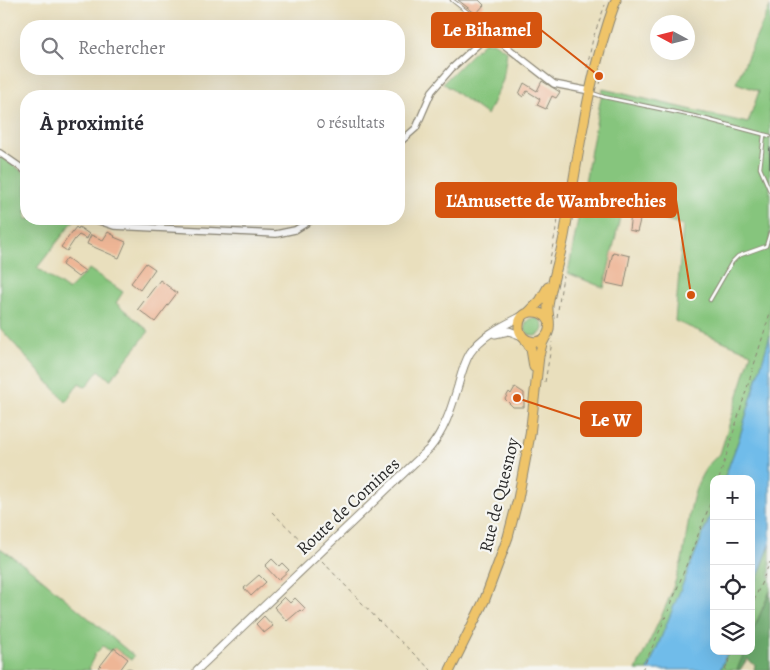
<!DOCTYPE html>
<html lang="fr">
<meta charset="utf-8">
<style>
body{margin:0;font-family:Alegreya,serif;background:#f7f7f7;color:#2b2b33}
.controls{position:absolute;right:15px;bottom:15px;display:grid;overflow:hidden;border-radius:10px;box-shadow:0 5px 20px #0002}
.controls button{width:45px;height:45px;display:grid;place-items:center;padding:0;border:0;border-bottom:1px solid #e1e1e2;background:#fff;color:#2b2b33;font:25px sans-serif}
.compass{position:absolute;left:650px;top:15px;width:45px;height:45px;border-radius:50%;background:#fff;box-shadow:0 5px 20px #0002;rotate:277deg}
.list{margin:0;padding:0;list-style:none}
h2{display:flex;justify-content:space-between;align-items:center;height:65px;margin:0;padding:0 20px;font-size:21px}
h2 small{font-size:16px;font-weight:400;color:#7c7c81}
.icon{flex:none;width:28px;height:28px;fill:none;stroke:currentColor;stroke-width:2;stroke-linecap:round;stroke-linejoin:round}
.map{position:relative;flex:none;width:770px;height:670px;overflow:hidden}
.search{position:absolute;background:#fff;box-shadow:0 5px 20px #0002;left:20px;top:20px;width:385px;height:55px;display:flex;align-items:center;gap:12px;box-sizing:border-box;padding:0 18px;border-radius:20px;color:#7c7c81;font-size:19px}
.panel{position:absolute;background:#fff;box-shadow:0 5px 20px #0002;left:20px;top:90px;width:385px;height:135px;border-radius:20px}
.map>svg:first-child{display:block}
</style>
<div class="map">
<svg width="770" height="670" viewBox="0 0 770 670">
<rect width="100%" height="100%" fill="#f6f6f2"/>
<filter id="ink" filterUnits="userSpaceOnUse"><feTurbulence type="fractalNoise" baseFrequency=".02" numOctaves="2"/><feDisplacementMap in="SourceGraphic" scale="10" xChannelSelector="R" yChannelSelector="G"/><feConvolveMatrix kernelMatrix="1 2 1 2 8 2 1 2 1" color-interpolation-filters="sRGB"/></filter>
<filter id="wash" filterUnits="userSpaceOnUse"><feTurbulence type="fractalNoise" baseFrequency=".0096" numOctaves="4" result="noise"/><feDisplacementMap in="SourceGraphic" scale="20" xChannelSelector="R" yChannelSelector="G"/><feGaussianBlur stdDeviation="1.12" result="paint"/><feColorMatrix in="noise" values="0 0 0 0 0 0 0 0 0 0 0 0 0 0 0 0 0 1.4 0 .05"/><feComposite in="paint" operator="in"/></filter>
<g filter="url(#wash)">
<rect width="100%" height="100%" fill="#e9dfbd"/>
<!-- green -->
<path fill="#86c57d" stroke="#587854" d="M770 6V336L739 439 724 479H714V507L707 527 648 670H636C649 641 665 612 675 582 677 575 680 567 682 560 690 525 688 477 720 454L751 353 675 321 683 225 650 215 643 204 635 202 628 209 622 208 604 288 568 273 600 102 603 89 748 123 759 91 736 83Z
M493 42 507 51 503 80 487 115 443 83 483 43Z
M0 156 26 174V219H75L37 268 68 290 89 269 123 292 116 303 149 331 110 380 99 370 86 387 79 383 66 402 0 328Z
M525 327a9 9 0 1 1 18 0a9 9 0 1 1-18 0Z
M770 545V591L751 636V595Z
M0 548 31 570 134 656 131 660 114 648 110 651 103 646 95 654 89 668 91 670H0Z
M728 651H745L737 670H720Z"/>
<!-- forest -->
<path fill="#6caa6c" stroke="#4c6a4c" d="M770 591V670H754L755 665 747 659 740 670H737L745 651H751V636Z"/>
<!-- water -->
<path fill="#70bcea" stroke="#4e748a" d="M770 336V545L751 595V479H724L739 439Z
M714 507V651H728L720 670H648Z"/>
<g id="blocks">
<!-- building -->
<path fill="#eeb696" d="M458 0H479L484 5 476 14Z
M542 81 560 92 556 98 552 96 546 109 537 105 540 99 527 91 523 97 519 94 524 83 537 91Z
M631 214 641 216 637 232 629 230Z
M76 227 78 229 79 227 89 234 87 239 79 235 75 239 67 251 61 247Z
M108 232 115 236 114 237 126 242 119 258 87 244 91 235 103 240Z
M613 252 630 256 624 287 606 283Z
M67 258 85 271 78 277 62 265Z
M146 263 155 269 140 290 131 283Z
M160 280 177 293 155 322 138 309Z
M515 387 524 393V407H513L505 399 509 392 511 394Z
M272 559 279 566 282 563 289 570 278 580 265 566Z
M259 575 266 582 251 596 244 588Z
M284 597 290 603 295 598 305 608 302 612 300 610 287 621 274 607Z
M264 616 273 626 264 633 256 624Z
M114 648 128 659 120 670H97Z"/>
</g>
</g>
<g filter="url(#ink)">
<use href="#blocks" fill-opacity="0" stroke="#8a8574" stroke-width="1"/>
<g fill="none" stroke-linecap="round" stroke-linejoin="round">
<defs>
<path id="service" d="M452 0 488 28 491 36
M592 93 604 97 698 117 770 136
M764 135 760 168 770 191
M710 300 732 262 738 256 766 246 770 233
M128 670H130"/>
<path id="minor" d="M399 143 416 128 432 91 452 68 484 39 492 37 499 41 554 84 590 91
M0 153 26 171
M93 219 114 226 276 234 295 230 313 219"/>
<path id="tertiary" d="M495 334 509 331 522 336
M197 670 429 449C445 430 451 409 458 386 461 375 464 363 470 353 483 334 505 325 524 315"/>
<path id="primary" d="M529 312 540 301 548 287
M549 321C541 307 518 309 519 328 521 343 542 347 548 333 552 325 547 314 548 306 552 280 561 256 565 231 579 153 588 75 616 0
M525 339 531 349 534 367
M450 670 485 599 508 537 518 499 530 435 539 356 542 344 546 336"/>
</defs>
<!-- service casing -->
<use href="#service" stroke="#8a8574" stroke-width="4.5"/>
<!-- minor casing -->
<use href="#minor" stroke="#8a8574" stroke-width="8"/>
<!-- tertiary casing -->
<use href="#tertiary" stroke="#8a8574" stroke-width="9"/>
<!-- primary casing -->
<use href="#primary" stroke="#8a8574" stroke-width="11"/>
<!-- path -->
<path stroke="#8a8574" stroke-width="1" stroke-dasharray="4 4" stroke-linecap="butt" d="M587 68 593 38 605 5
M600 84 603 71
M549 264 562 200
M557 317 563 276
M545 382 552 342
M719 479 770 313
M272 512 312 551
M322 561 380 622 431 670
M751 608 770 562
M642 670 668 612 714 494
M725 670 733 651"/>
<!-- service -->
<use href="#service" stroke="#fff" stroke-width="2.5"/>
<!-- minor -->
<use href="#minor" stroke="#fff" stroke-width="5.5"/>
<!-- tertiary -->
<use href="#tertiary" stroke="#fff" stroke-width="7"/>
<!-- primary -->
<use href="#primary" stroke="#efc469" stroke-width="9"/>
<!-- tram -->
<path stroke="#2b2b2b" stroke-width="1" d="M770 148V168"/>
</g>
</g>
<g text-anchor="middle" stroke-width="4.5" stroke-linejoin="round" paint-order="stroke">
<!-- street labels -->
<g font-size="18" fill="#2b2b2b" stroke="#f6f6f2">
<text transform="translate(499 495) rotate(-76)" y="6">Rue de Quesnoy</text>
<text transform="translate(348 506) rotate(-43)" y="6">Route de Comines</text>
</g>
</g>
<!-- callouts -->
<path fill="none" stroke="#d5540f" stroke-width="2" d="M599 76L541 30M691 295L676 200M517 398L581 419"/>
<g fill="#d5540f" stroke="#f6f6f2" stroke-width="2">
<circle cx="599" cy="76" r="5"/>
<circle cx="691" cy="295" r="5"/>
<circle cx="517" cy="398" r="5"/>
</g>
<g fill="#d5540f" stroke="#d5540f" stroke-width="2">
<rect x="432" y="13" width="109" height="34" rx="5"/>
<rect x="436" y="183" width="240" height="34" rx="5"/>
<rect x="581" y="402" width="60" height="34" rx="5"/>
</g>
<g font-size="19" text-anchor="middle" font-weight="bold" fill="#fff">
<text x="487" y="36">Le Bihamel</text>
<text x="556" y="207">L'Amusette de Wambrechies</text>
<text x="611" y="426">Le W</text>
</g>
</svg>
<div class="controls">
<button>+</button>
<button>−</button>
<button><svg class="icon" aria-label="locate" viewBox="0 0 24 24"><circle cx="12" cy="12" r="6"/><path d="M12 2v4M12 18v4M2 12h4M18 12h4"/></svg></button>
<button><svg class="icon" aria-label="layers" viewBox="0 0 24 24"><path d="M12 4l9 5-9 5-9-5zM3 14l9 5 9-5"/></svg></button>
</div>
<svg class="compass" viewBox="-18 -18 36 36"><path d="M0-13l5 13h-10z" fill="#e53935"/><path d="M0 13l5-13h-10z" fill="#7c7c81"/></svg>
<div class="search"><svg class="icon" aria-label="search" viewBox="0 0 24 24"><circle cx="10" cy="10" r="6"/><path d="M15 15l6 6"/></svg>Rechercher</div>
<section class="panel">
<h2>À proximité<small>0 résultats</small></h2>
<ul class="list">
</ul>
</section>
</div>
